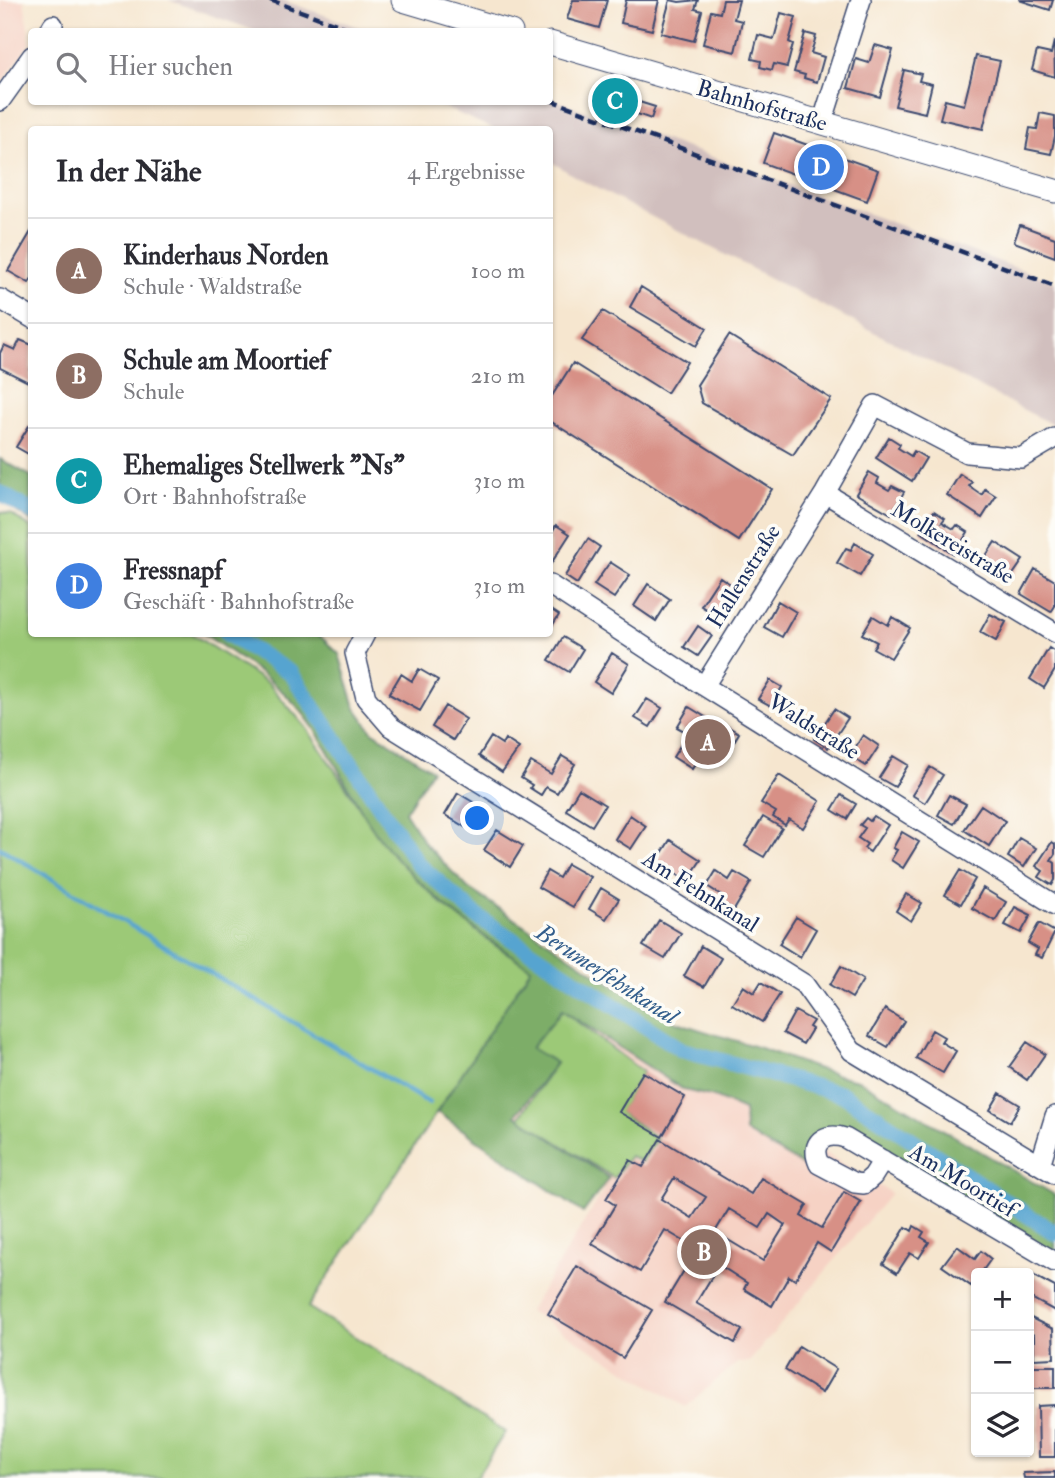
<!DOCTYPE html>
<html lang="de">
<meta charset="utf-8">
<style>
body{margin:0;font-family:"IM FELL Double Pica",serif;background:#f2f2f3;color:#2b2b33}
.controls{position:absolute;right:21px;bottom:21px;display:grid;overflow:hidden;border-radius:7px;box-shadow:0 2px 5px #0004}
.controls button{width:63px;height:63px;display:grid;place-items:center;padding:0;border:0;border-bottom:2px solid #e1e1e2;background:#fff;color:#2b2b33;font:35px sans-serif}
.you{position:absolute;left:478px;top:819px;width:24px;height:24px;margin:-18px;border:5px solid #fff;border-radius:50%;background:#1a73e8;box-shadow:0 0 0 10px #1a73e833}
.badge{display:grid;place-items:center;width:46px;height:46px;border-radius:50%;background:#d1495b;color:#fff;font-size:23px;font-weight:700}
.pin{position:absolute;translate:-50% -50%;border:4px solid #fff;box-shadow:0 2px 7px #0006}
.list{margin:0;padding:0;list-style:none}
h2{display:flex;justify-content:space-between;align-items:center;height:91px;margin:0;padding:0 28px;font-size:30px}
h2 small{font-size:23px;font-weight:400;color:#7c7c81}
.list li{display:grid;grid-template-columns:46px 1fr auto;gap:21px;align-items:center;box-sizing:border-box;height:105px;padding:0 28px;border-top:2px solid #e1e1e2}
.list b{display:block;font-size:26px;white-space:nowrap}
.list p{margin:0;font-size:23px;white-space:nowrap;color:#7c7c81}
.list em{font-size:23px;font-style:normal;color:#7c7c81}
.icon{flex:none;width:38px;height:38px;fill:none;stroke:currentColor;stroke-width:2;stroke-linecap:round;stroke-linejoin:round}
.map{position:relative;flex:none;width:1055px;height:1478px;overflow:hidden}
.search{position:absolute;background:#fff;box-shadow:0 2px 5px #0004;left:28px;top:28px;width:525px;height:77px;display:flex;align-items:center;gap:18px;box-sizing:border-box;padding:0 24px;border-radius:7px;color:#7c7c81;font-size:26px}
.panel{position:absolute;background:#fff;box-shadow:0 2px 5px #0004;left:28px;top:126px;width:525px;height:511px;border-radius:7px}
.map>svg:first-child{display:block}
</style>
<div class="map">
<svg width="1055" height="1478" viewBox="0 0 1055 1478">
<rect width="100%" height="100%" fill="#fdfcf7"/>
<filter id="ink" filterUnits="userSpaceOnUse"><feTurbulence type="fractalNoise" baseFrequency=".0143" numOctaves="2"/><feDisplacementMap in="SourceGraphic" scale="14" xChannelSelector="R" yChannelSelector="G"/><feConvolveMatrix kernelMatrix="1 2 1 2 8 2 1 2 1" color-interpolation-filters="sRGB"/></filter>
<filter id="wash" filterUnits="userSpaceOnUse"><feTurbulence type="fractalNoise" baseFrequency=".00686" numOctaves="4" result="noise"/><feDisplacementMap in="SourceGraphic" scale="28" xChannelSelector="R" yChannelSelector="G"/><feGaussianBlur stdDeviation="1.57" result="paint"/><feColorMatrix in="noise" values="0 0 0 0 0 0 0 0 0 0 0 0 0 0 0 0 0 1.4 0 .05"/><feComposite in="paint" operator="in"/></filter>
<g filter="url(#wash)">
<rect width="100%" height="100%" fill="#f6e6cf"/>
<!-- built -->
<path fill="#f6d2c4" d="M0 0H24L30 43 0 85Z
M541 981 891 1193 749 1362 737 1363 685 1407 529 1311 604 1190 455 1104Z"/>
<!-- industrial -->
<path fill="#d1bfbe" d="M168 0H282L369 31H256Z
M550 98 1055 282V426L579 179 550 161V130L494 129 432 102H550Z"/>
<!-- green -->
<path fill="#9cc977" stroke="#5c7c6a" stroke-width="2" d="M0 512 11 514 31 528 32 634H192L269 684 306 727 387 848 441 903 496 946 532 968 308 1307 505 1432 476 1478H0Z
M562 1010 643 1072 620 1112 657 1138 642 1162 630 1156 614 1178 519 1118 556 1063 531 1048Z"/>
<!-- forest -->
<path fill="#7dad68" stroke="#4c6e63" stroke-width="2" d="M0 459 31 476V521L0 500Z
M204 634H316L320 636 339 654 355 707 372 731 432 770 405 812 426 845 468 888 652 1011C687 1028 723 1036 760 1048 793 1059 824 1073 858 1080L1055 1195V1255L971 1200 875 1145 812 1136 805 1150V1167L745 1132 744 1110 714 1097 684 1090 562 1010 531 1048 556 1063 516 1115 609 1178 583 1213 437 1112 531 968C479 935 429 897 388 849 358 812 339 766 313 727 286 686 243 661 204 634Z"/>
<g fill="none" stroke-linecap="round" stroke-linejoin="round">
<!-- stream -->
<path stroke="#57a4d0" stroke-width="4.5" d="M0 848 429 1103"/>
<!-- canal -->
<path stroke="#57a4d0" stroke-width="16" d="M0 493 32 512
M227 634 291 673 418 864 478 917 682 1050 842 1094 1055 1233"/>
</g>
<g id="blocks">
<!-- building -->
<path fill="#d79086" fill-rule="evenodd" d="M573 0H607L599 28 567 19Z
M626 0H659L652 30 621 23Z
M670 0 679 2 698 0 695 9 702 11 694 41 661 33Z
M723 0H739L734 19 742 21 735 52 703 44 711 11 720 13Z
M1019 0H1053L1050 10Z
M781 13 796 17 789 42 793 44 787 67 774 64 772 70 760 67 761 61 752 59 758 35 774 39Z
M805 33 816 36 811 53 824 57 817 82 804 78 805 75 794 72Z
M1054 41 1055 77 1032 70 1037 51 1051 54Z
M875 45 893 50 880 97 848 88 856 59 869 63Z
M976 56 1000 61 983 129 940 119 945 100 964 105Z
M904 70 921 74 919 81 932 84 925 113 895 106Z
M604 91 655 107 651 119 601 101Z
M1040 113 1055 116V136L1051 154 1026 149 1030 128 1037 129Z
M774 133 878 170 867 201 763 163Z
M1020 225 1055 238V257L1014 242Z
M32 230V278L29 283 8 271Z
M641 287 707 328 696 346 630 307Z
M603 311 687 362 667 393 582 340Z
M729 335 831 399 793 455 702 403 697 385Z
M20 340 32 345 30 383 0 368V353L4 345 15 350Z
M573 363 772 489 739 541 550 421V399Z
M29 426 32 428V456L16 447Z
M889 437 900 444 898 448 911 456 914 451 926 458 912 481 876 458Z
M869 472 879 478 877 483 889 490 892 486 904 492 891 514 856 494Z
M960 474 972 482 969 486 982 495 985 489 996 496 982 518 947 495Z
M934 511 945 518 942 522 954 529 957 525 968 532 954 554 921 532Z
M556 525 570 534 550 565V535Z
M588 539 600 547 577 584 565 576Z
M995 542 1023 560 1007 583 980 565Z
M855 543 873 554 860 576 837 563 846 548 851 550Z
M610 562 630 575 614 598 594 585Z
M1035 569 1055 581V606L1051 612 1021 594Z
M720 577 739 590 720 618 701 606Z
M648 584 670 599 656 621 634 606Z
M778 601 796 612 782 637 764 627Z
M550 609 559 615 550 629Z
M990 614 1006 622 996 641 980 632Z
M873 616 888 625 892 617 910 628 891 658 873 648 877 642 862 634Z
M698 626 712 636 698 656 684 647Z
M563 637 583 649 569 672 549 660Z
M1049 648 1055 652V670L1044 688 1030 679Z
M612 653 629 664 611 693 594 682Z
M419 669 438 680 420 711 389 694 401 674 412 681Z
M770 680 782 687 771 706 758 699Z
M647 699 662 708 650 727 635 718Z
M445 706 466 719 453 740 432 727Z
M689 707 717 724 718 721 739 733 722 761 704 750 692 769 673 757 688 733 677 727Z
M834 709 848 718 828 748 814 739Z
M863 735 879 746 866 766 850 756Z
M491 737 502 744 505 739 519 748 502 772 479 756Z
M562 756 575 764 557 793 546 787 541 795 530 788 532 785 521 778 531 762 551 774Z
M893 756 908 765 895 787 879 778Z
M930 767 943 775 925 803 912 795Z
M779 775 820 801 803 828 789 819 785 825 773 817 776 812 761 803Z
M579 789 605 805 592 826 566 810Z
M458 793 478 805 465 827 445 815Z
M841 795 856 804 847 819 832 810Z
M949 795 966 804 954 824 938 815Z
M981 805 1005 821 989 846 964 830Z
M630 815 646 826 631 849 615 839Z
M874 816 888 825 870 852 864 848 867 844 858 838 865 828 860 825 866 818 870 821Z
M763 817 782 828 764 857 745 846Z
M497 830 523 846 510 867 484 850Z
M902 832 919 842 903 868 891 860 897 850 893 848Z
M1019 838 1036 848 1024 867 1008 857Z
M670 840 701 860 687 881 657 861Z
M1052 842 1055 844V854L1051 860 1055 863V880L1052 885 1039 877 1043 871 1036 866Z
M567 864 590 877 573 907 538 887 547 871 559 878Z
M960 870 975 879 961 904 945 895Z
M716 871 729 880 734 872 751 882 734 910 718 900 721 895 707 886Z
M601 888 619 899 606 919 589 909Z
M983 888 1006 902 995 921 972 908Z
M906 894 922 903 911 921 896 911Z
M1015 907 1031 915 1021 933 1005 925Z
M796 917 816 929 800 957 779 944Z
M659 920 681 933 665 959 643 946Z
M1039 923 1055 932 1042 958 1035 955 1038 949 1028 943Z
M701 946 721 958 704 987 684 976Z
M841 966 863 980 852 998 830 985Z
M761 982 780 994 762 1022 732 1004 743 986 754 993Z
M885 1009 904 1021 888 1047 869 1036Z
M795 1011 813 1021 809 1027 812 1029 803 1044 783 1033Z
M932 1030 944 1037 941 1042 956 1051 943 1073 916 1058Z
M1027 1042 1045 1054 1027 1080 1009 1067Z
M643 1072 685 1097 662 1137 619 1112Z
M1000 1093 1020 1105 1010 1122 990 1110Z
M660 1139 751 1194 761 1178 807 1205 801 1216 822 1228 844 1192 861 1202 831 1252 817 1243 795 1280 789 1276 772 1306 744 1289 747 1283 719 1265 696 1303 742 1330 735 1343 665 1302 697 1249 665 1230 640 1272 592 1244 615 1205 606 1199 630 1160 643 1167ZM674 1178 706 1197 692 1218 661 1199ZM729 1209 760 1228 769 1214 785 1225 763 1261 715 1232Z
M914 1226 924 1232 921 1237 929 1242 919 1258 910 1253 897 1273 883 1264 906 1227 912 1231Z
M957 1246 975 1259 981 1251 991 1259 981 1273H976V1279L971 1286 942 1266Z
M577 1266 652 1310 623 1358 548 1314Z
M1029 1273 1055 1287V1311L1029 1297Z
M1029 1317 1053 1329 1054 1358 1034 1359V1335L1029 1332Z
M799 1346 836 1369 822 1393 785 1370Z
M1029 1366H1055V1388H1029Z
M1055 1405V1457H1039L1038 1406Z
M1055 1472V1478H1024L1023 1473Z"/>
</g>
</g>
<g filter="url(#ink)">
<use href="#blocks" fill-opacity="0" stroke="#3c4a6f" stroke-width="2"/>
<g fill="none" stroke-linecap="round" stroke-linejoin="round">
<defs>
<path id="minor" d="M49 32 53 25
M0 101 32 56
M822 123 861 0
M0 299 32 318
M825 493 1055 633
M550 585 704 686 1055 905
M365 634 355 653 366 698 391 727 804 984 852 1051 1055 1174
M704 686 825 493 875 405 967 453 1021 458 1055 438
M883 1160 873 1176 864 1184 855 1183 819 1164C809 1142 825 1132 845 1138L1055 1262
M1040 1165 1055 1116"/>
<path id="major" d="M403 0 511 32
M550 43 1055 191"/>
</defs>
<!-- minor casing -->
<use href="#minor" stroke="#3c4a6f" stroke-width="22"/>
<!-- major casing -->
<use href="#major" stroke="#3c4a6f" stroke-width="25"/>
<!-- minor -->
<use href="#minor" stroke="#fff" stroke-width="19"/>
<!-- major -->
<use href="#major" stroke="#fff" stroke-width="23"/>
<!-- rail -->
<path stroke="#1b2f5e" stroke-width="4.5" stroke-dasharray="10 5" stroke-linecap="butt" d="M270 0 358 32
M550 100 1055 286"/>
</g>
</g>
<g text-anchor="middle" stroke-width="7" stroke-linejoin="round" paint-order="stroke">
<!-- street labels -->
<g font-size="23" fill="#1b2f5e" stroke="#fdfcf7">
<text transform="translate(762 105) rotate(16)" y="8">Bahnhofstraße</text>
<text transform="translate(953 542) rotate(31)" y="8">Molkereistraße</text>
<text transform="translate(743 576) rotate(-58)" y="8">Hallenstraße</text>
<text transform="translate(814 726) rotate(32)" y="8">Waldstraße</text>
<text transform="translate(701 891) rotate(32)" y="8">Am Fehnkanal</text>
<text transform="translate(963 1180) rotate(31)" y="8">Am Moortief</text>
</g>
<!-- water labels -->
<g font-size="24" font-style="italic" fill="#335e8c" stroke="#fdfcf7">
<text transform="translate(607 974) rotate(33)" y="8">Berumerfehnkanal</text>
</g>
</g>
</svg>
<div class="controls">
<button>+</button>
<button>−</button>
<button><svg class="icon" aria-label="layers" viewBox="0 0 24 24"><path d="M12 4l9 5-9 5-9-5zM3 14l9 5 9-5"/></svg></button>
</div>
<div class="you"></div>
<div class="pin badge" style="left:708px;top:742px;background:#8d6e63">A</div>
<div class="pin badge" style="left:704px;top:1252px;background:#8d6e63">B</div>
<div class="pin badge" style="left:615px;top:101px;background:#0f9aa8">C</div>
<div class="pin badge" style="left:821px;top:167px;background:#3f7fe0">D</div>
<div class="search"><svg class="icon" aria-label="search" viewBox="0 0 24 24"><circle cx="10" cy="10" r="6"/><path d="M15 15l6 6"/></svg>Hier suchen</div>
<section class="panel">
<h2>In der Nähe<small>4 Ergebnisse</small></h2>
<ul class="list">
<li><span class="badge" style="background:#8d6e63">A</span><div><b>Kinderhaus Norden</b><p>Schule · Waldstraße</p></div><em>100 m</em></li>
<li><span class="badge" style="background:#8d6e63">B</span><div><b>Schule am Moortief</b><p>Schule</p></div><em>210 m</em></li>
<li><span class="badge" style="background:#0f9aa8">C</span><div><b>Ehemaliges Stellwerk &quot;Ns&quot;</b><p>Ort · Bahnhofstraße</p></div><em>310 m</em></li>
<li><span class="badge" style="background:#3f7fe0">D</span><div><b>Fressnapf</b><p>Geschäft · Bahnhofstraße</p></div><em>310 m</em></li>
</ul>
</section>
</div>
